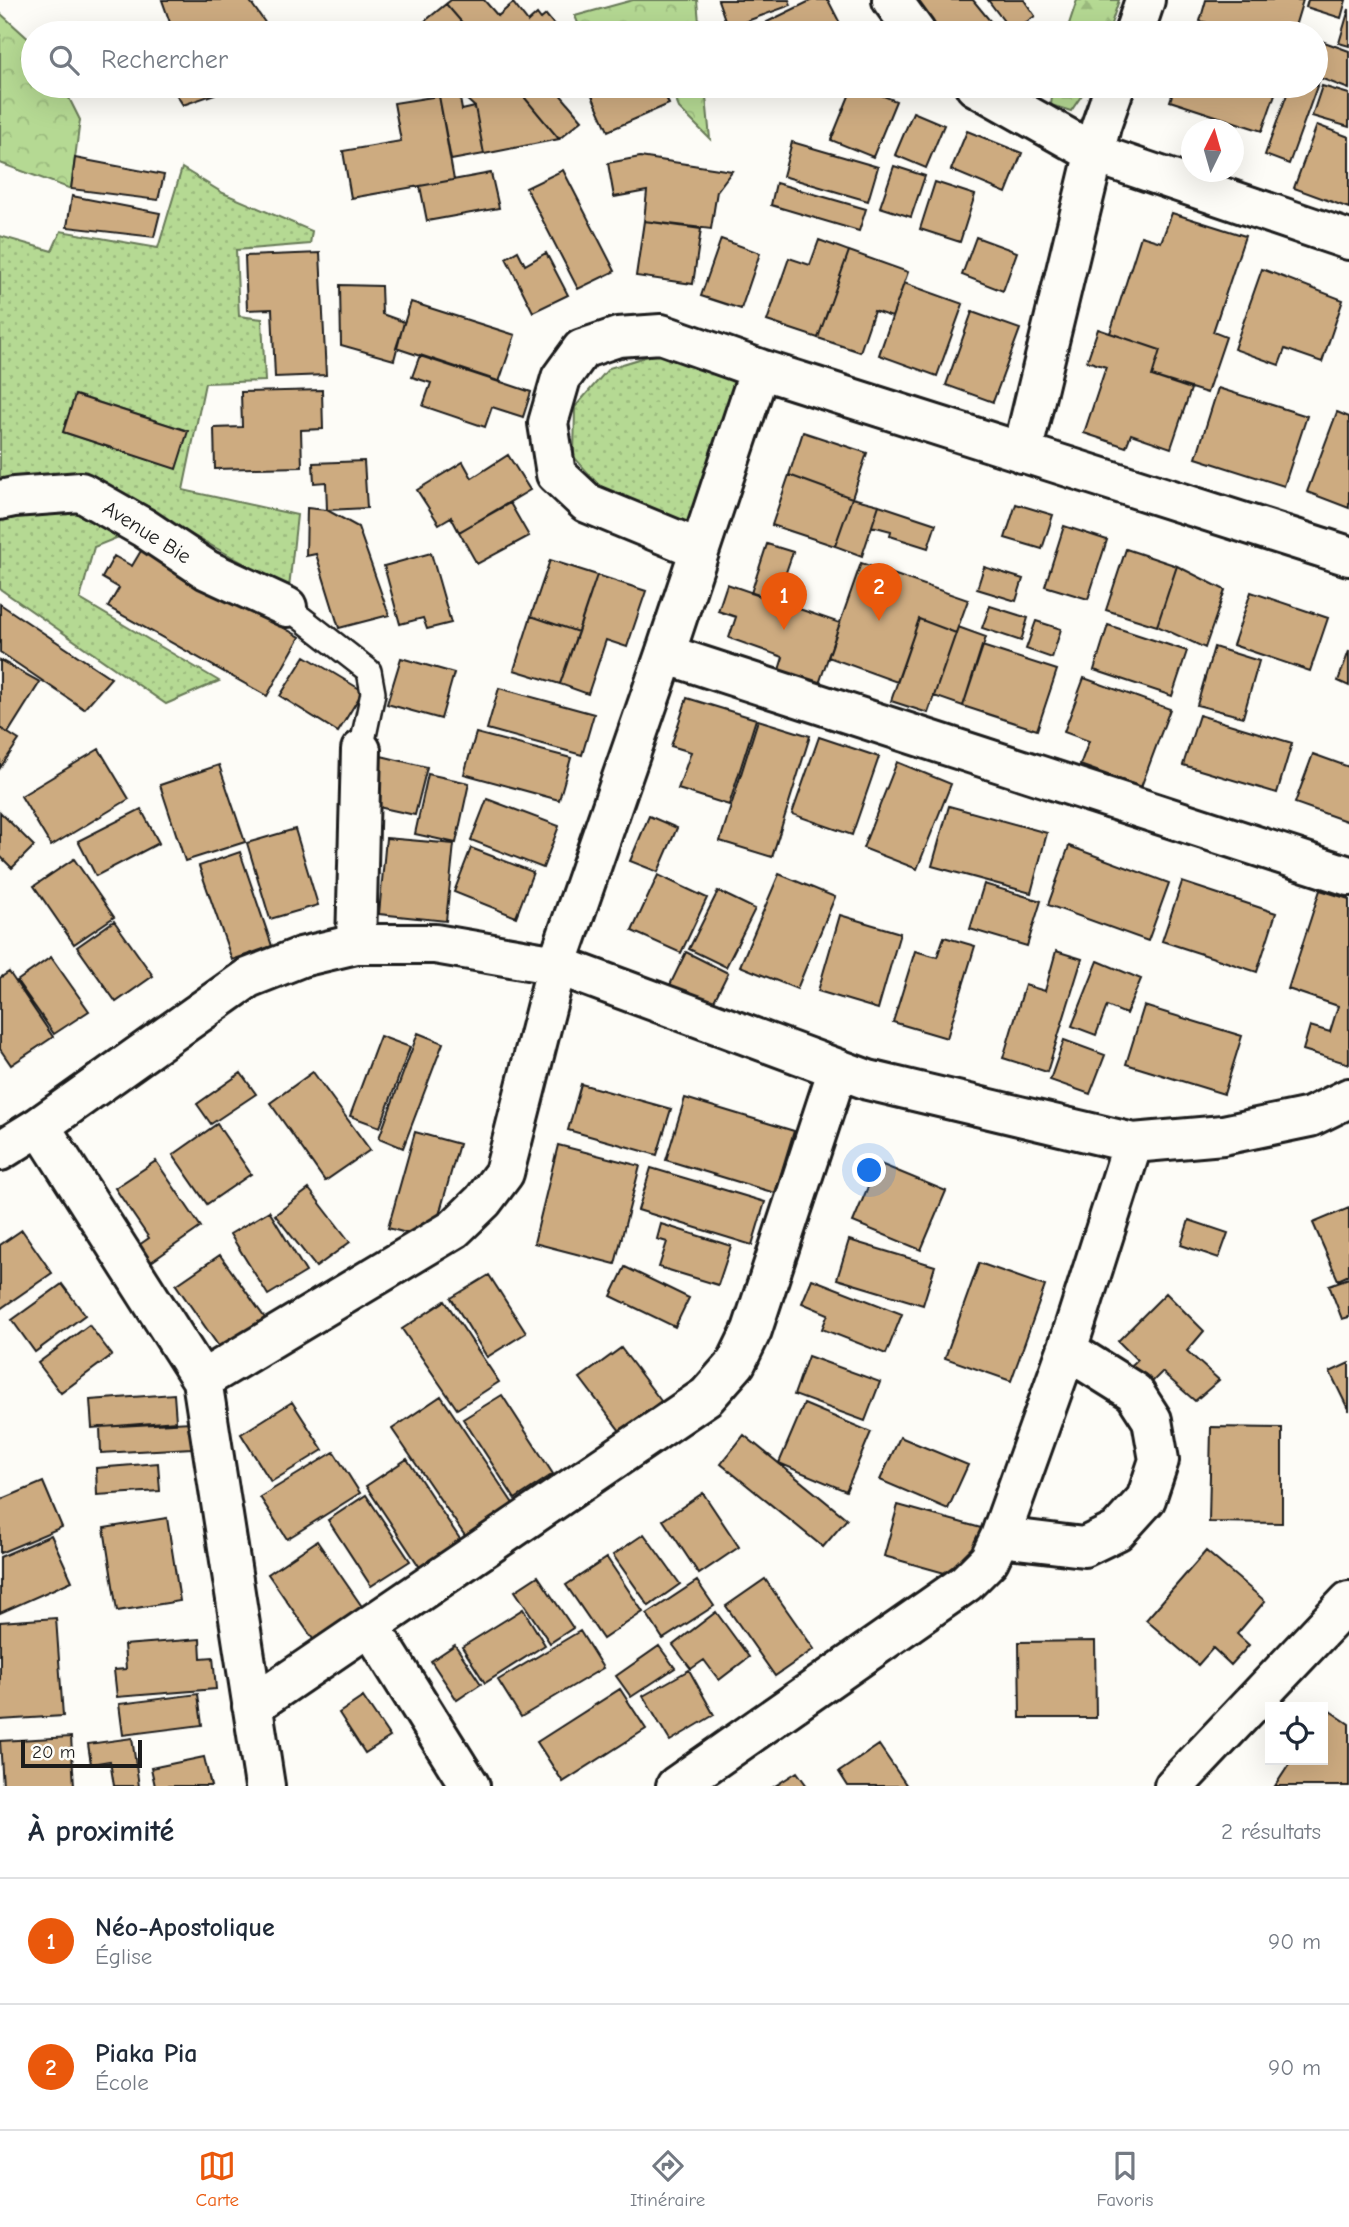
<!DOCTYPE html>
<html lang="fr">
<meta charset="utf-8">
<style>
body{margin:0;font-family:"Comic Neue",sans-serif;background:#f2f2f3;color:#1f2937}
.controls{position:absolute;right:21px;bottom:21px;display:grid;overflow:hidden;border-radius:0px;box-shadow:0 7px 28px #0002}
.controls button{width:63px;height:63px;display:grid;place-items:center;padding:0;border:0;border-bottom:2px solid #e0e1e3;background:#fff;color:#1f2937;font:35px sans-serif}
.compass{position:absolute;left:1181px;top:119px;width:63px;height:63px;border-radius:50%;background:#fff;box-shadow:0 7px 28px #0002;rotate:5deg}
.scale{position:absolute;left:21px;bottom:18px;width:121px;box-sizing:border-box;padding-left:7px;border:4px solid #1c1c1c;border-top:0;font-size:19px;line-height:24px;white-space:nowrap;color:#1c1c1c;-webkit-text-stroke:5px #fdfcf7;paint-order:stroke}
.you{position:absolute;left:870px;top:1171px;width:24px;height:24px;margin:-18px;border:5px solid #fff;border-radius:50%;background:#1a73e8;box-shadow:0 0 0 10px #1a73e833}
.badge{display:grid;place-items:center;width:46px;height:46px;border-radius:50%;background:#ea580c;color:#fff;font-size:23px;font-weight:700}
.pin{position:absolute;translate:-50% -58px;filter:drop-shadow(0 2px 4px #0008)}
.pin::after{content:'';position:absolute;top:37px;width:24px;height:21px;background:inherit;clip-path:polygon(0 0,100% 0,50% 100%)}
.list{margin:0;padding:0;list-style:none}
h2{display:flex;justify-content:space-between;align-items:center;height:91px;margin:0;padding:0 28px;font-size:30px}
h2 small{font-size:23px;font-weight:400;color:#747a83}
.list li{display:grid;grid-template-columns:46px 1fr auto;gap:21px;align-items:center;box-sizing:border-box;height:126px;padding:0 28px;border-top:2px solid #e0e1e3}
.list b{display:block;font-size:26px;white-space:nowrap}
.list p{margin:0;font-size:23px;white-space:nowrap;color:#747a83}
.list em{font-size:23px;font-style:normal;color:#747a83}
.icon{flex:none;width:38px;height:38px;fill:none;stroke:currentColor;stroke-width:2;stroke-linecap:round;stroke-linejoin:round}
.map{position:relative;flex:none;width:1349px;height:1786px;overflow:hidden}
.search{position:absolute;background:#fff;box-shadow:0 7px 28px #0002;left:21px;right:21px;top:21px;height:77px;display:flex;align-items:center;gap:18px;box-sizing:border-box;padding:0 24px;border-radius:38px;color:#747a83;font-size:26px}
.sheet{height:343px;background:#fff}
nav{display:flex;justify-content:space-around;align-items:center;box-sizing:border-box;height:98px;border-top:2px solid #e0e1e3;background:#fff;font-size:19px;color:#747a83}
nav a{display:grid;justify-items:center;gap:4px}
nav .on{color:#ea580c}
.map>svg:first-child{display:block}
</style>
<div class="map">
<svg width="1349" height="1786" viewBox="0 0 1349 1786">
<defs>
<pattern id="grass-dots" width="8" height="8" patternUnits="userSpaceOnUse" patternTransform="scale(1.75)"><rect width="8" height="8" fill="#b5d993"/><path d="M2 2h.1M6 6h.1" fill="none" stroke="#9bba7e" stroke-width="1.8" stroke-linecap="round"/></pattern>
<pattern id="forest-firs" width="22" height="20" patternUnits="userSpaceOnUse" patternTransform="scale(1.75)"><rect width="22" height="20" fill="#b5d993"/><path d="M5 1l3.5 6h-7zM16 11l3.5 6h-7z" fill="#9bba7e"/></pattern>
<pattern id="park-crowns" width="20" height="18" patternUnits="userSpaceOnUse" patternTransform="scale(1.75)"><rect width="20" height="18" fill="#b5d993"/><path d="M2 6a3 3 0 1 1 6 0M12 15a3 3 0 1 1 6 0" fill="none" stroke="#9bba7e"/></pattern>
</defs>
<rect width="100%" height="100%" fill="#fdfcf7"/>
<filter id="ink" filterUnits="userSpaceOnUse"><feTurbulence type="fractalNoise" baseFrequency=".0143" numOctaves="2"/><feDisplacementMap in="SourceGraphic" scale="14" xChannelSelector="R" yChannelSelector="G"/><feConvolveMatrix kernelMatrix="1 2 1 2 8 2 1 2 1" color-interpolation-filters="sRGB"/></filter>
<g filter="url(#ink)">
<!-- grass -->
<path fill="url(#grass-dots)" stroke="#687a58" stroke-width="2" fill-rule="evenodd" d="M182 168 223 193 312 231 310 244 236 250 239 316 262 319 265 381 205 383 183 490 297 515 289 588 163 519 94 547 80 599 219 681 166 704 0 589V236L52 251 61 231 158 248ZM76 395 187 431 175 468 63 432Z
M658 353 736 380 687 525 609 497 574 457 575 407 609 368Z"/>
<!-- forest -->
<path fill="url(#forest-firs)" stroke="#687a58" stroke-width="2" d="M1077 0H1119L1108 33H1066Z
M1053 86H1088L1071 111 1051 105Z"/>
<!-- park -->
<path fill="url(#park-crowns)" stroke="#687a58" stroke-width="2" d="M633 0H697L700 33H582L575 16Z
M0 13 33 43V86H63L80 120 71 189 0 163Z
M670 86H705L710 139 679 108Z"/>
<!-- building -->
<path fill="#cdab80" stroke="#1c1c1c" stroke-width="2" d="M162 0H249L271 31 266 33H166L173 31Z
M451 0H484L498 16 513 3 528 22 537 14 541 19 546 15 561 33H471L446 4Z
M718 0H789L791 5 728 28Z
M812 0H828L845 33H770L772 32 767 22Z
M913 0H973L1000 33H943L925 19Z
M988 0H1024L1035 16 1012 32Z
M1206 0H1303L1293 33H1245L1200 21Z
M1308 0H1346L1341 18 1306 7Z
M446 4 471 33H431L425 21Z
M1349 9V46L1339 43Z
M1316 39 1349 51V89L1320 78 1289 164 1265 155 1290 86H1316Z
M171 86H212L215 94 183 105Z
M452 86H515L559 139 484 154 475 107Z
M515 86H553L582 120 559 139Z
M601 86H661L669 104 608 131 590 91Z
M853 86H859L896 101 873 157 831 140Z
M1175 86H1249L1275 94 1262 131 1170 101Z
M1322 86 1349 94V127L1312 116Z
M459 93 462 110 475 107 484 154 451 160 439 96Z
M439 96 454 180 351 198 343 151 401 141 394 103Z
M913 112 944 125 926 168 895 155Z
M1317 125 1349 137V208L1294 188Z
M967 131 1022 153 1006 193 951 170Z
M792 142 878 167 868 201 783 176Z
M640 157 732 171 717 191 711 229 644 221 647 191 614 197 608 163Z
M75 158 164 175 158 200 71 189Z
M894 166 925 176 911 217 880 207Z
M563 170 615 271 578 289 526 188Z
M491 173 499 208 427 221 420 186Z
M935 182 975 195 960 242 920 229Z
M776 183 866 209 859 231 771 205Z
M72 196 160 213 154 237 67 227Z
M1172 213 1245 236 1213 332 1226 337 1207 393 1152 376 1160 350 1110 333 1141 236 1161 242Z
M644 221 701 229 693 284 636 276Z
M976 237 1017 252 1003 291 962 275Z
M721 239 760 253 741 309 701 296Z
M819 240 849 251 818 338 767 321 789 258 810 265Z
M518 251 525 265 546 253 568 295 533 312 506 258Z
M849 251 908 272 892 317 874 311 860 352 818 338Z
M320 253 326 375 275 377 272 309 247 310 245 256Z
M1262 269 1343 300 1322 362 1285 349 1279 365 1234 349Z
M904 283 963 304 937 376 879 355Z
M340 285 381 286 382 314 404 322 394 360 341 345Z
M411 302 515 335 499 382 396 348Z
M972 312 1020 329 993 402 946 385Z
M1098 329 1160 350 1152 376 1191 389 1171 448 1131 434 1126 447 1084 433 1106 367 1087 361Z
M420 355 531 392 523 417 492 407 485 427 423 406 431 383 412 377Z
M1218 388 1307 416 1284 486 1196 458Z
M322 390 323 429 301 430 302 467 215 469 214 428 242 427 241 392Z
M75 395 188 431 176 469 63 432Z
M1337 412 1349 417V508L1307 492Z
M803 432 867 453 852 498 789 475Z
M508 455 530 490 459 532 451 517 439 524 417 490 463 462 472 478Z
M364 461 367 508 327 510 326 482 314 483 313 463Z
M789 475 852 498 835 546 772 525Z
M852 498 879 505 862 556 835 546Z
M510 503 529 536 477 564 459 532Z
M1016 504 1053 515 1042 549 1005 538Z
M879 505 936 524 928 548 890 536 891 531 872 526Z
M307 508 327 510 358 527 389 615 339 628 316 554 306 556Z
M1064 526 1107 540 1088 599 1045 586Z
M767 544 793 552 776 601 751 593Z
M142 549 300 637 267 696 108 607 119 588 102 578 114 556 132 566Z
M1126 549 1177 566 1157 626 1106 610Z
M431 553 451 623 427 629 423 618 400 624 384 566Z
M550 560 597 575 578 632 531 616Z
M861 563 968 600 956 633 919 619 897 682 828 657Z
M1177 566 1225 590 1205 648 1157 626Z
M984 567 1023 579 1016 601 977 589Z
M597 575 646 591 627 647 606 640 588 694 560 684Z
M727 584 840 623 819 684 779 670 783 657 729 638 736 617 718 611Z
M1251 592 1328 618 1310 671 1233 645Z
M0 604 111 678 84 709 0 652Z
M990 606 1028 618 1021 641 982 628Z
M531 616 578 632 560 684 514 670Z
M919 619 956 633 928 713 891 701Z
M1036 621 1061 629 1052 658 1026 649Z
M1108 625 1187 651 1172 696 1094 670Z
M958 627 986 637 963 706 934 696Z
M982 646 1057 670 1037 730 963 706Z
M1214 647 1259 661 1243 717 1197 705Z
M1349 651V686L1338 681Z
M305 656 363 691 338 732 280 696Z
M401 658 454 673 441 719 387 704Z
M0 660 40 682 8 733 0 728Z
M1084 678 1170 709 1141 787 1080 765 1089 741 1064 732Z
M499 688 594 714 582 755 487 729Z
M687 698 756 719 729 805 678 789 691 752 671 746Z
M1199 715 1292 743 1277 793 1183 765Z
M758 720 810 736 772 857 720 841Z
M0 728 19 740 0 768Z
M476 733 571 758 559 800 464 774Z
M819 737 879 757 852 835 792 814Z
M99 749 129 799 51 846 21 796Z
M1313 754 1349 767V822L1295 803Z
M381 756 427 767 415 815 369 805Z
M897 762 951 784 917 869 863 848Z
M219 765 245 842 185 861 160 785Z
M428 774 469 783 456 843 415 834Z
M487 799 559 826 543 868 471 840Z
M949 806 1047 833 1031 893 932 866Z
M141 809 159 843 96 876 78 841Z
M0 812 34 846 12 868 0 856Z
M649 816 677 828 658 872 630 861Z
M295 829 318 905 270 919 247 843Z
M386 838 454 844 446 921 379 914Z
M1069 846 1169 883 1148 941 1048 905Z
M471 848 533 872 516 917 454 892Z
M240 852 272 946 232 960 199 866Z
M74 859 114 917 74 944 34 886Z
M779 874 835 897 797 989 740 966Z
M658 875 707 898 681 953 632 931Z
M1182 882 1276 913 1257 972 1162 941Z
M984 884 1041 901 1027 946 970 929Z
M1320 890 1349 899V1064L1303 1050 1310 1026 1330 1032 1338 1006 1288 989Z
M718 891 755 909 726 967 689 949Z
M840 915 900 933 878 1009 818 991Z
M114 921 153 976 116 1002 77 947Z
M944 937 975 946 947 1038 893 1022 915 951 937 957Z
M1056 951 1082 959 1047 1072 1003 1058 1025 985 1045 991Z
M686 952 728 973 709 1011 667 991Z
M51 957 89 1011 54 1034 17 981Z
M1098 961 1141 979 1126 1014 1107 1006 1096 1035 1072 1026Z
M9 972 53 1037 11 1065 0 1049V978Z
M1144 1006 1242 1036 1224 1094 1126 1064Z
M418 1033 443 1043 403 1148 379 1138Z
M380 1036 410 1047 380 1127 350 1116Z
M1064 1040 1105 1055 1090 1094 1050 1080Z
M313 1072 370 1150 325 1181 270 1103Z
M241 1073 256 1094 211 1124 197 1104Z
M581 1084 671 1109 657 1155 568 1130Z
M685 1098 794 1131 775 1193 666 1160Z
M217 1124 251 1174 207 1204 173 1155Z
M415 1132 459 1144 432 1240 388 1228Z
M558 1145 640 1166 615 1264 534 1243Z
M156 1161 201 1227 151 1262 139 1245 149 1238 115 1188Z
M878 1163 946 1191 921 1250 853 1222Z
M651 1168 765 1202 752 1245 638 1210Z
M309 1189 350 1242 316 1267 275 1215Z
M1349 1208V1275L1338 1280 1313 1223Z
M269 1211 306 1272 268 1295 230 1234Z
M1189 1220 1228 1233 1219 1258 1181 1245Z
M661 1224 731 1246 718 1285 659 1267 667 1242 657 1239Z
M22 1230 52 1273 0 1309V1245Z
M849 1240 935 1266 923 1305 837 1279Z
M220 1255 267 1321 222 1351 176 1285Z
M979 1263 1045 1286 1011 1381 945 1358Z
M625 1267 689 1298 675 1327 611 1296Z
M489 1275 526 1333 487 1357 451 1298Z
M1349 1278V1317L1342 1319 1329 1285Z
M812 1279 902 1314 886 1354 822 1329 828 1314 802 1303Z
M62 1284 85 1315 35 1352 12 1320Z
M1166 1293 1204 1331 1187 1351 1219 1380 1195 1401 1162 1372 1142 1392 1124 1373 1137 1360 1118 1341Z
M445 1301 499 1382 457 1409 402 1329Z
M89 1325 112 1355 61 1393 38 1363Z
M621 1348 661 1401 620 1431 580 1378Z
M808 1356 880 1382 865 1421 794 1395Z
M1349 1363V1411L1330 1372Z
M174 1394 176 1421 92 1428 90 1400Z
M502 1395 553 1474 515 1499 463 1419Z
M441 1396 518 1511 470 1543 392 1429Z
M292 1402 323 1450 271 1482 241 1434Z
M804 1404 871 1432 846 1491 779 1463Z
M191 1422 192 1448 101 1453 100 1427Z
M1211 1427 1282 1428V1523L1209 1522Z
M744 1435 847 1519 823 1547 721 1464Z
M900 1437 968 1465 948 1509 880 1480Z
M334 1452 360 1493 287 1539 260 1497Z
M407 1459 464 1545 423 1572 366 1486Z
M158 1463 160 1491 97 1495 96 1468Z
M43 1482 62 1527 0 1553V1500Z
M703 1493 739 1547 699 1574 663 1520Z
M366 1495 410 1561 371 1586 328 1520Z
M898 1505 981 1528 966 1579 884 1556Z
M167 1518 180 1601 117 1611 104 1528Z
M644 1534 680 1584 649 1606 613 1555Z
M51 1535 72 1581 0 1613V1557Z
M317 1541 363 1608 315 1642 268 1574Z
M1206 1551 1265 1601 1237 1634 1249 1645 1231 1665 1213 1648 1198 1665 1146 1620Z
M607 1558 643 1612 603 1639 566 1585Z
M538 1576 573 1628 550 1643 515 1591Z
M765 1579 814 1649 775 1676 726 1606Z
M697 1581 714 1606 663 1639 647 1614Z
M523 1609 545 1645 485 1683 462 1647Z
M716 1612 749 1657 719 1680 704 1660 691 1669 673 1645Z
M56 1618 63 1716 0 1720V1622Z
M580 1631 603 1668 521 1717 498 1680Z
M200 1639 201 1658 213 1657 216 1689 117 1697 114 1670 126 1669 124 1645Z
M1095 1641 1096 1718H1020L1019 1642Z
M455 1645 481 1684 457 1700 431 1661Z
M659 1646 675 1668 631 1697 616 1676Z
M689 1670 714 1715 670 1741 643 1696Z
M620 1689 646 1729 563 1782 537 1742Z
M198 1694 202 1725 123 1735 119 1704Z
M363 1697 390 1737 365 1753 339 1713Z
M1327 1709 1349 1724V1786H1275L1292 1760H1323V1714Z
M71 1737 74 1786H3L0 1741Z
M132 1738 139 1786H114L110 1761 91 1764 88 1744Z
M879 1745 907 1786H848L839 1772Z
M204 1757 211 1786H155L151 1768Z
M797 1772 807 1786H775Z"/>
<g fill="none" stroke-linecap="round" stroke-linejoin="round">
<defs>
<path id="service" d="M287 607 369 671 373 693 361 750"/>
<path id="minor" d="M892 0 916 33
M1134 33 1145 0
M975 86 1096 154 1349 240
M1022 453 1101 126 1115 86
M0 500 14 497 81 492 144 528 207 570 287 607
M699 549 587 503 556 474 548 423 561 378 582 349 618 337 661 334 760 369 1349 556
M665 654 1349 876
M356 944 361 750
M40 1126 202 1380 265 1786
M0 1151 40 1126 248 978 301 957 356 944H435L557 965 868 1080 1133 1143 1223 1135 1310 1117 1349 1098
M202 1380 454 1229 483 1201 504 1173 557 965 665 654 760 369
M1000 1537 1084 1547 1117 1531 1146 1499 1159 1460 1152 1420 1134 1392 1067 1350
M370 1626 470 1786
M252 1706 707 1396 736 1363 752 1330 838 1069
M676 1786 966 1583 989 1560 1000 1537 1067 1350 1133 1143
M1174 1786 1349 1601"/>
</defs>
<!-- service casing -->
<use href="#service" stroke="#1c1c1c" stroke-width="28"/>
<!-- minor casing -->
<use href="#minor" stroke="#1c1c1c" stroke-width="44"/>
<!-- service -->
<use href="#service" stroke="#fdfcf7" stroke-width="23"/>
<!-- minor -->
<use href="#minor" stroke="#fdfcf7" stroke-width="38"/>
</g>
</g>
<g text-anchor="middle" stroke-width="6" stroke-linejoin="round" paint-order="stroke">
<!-- street labels -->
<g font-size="21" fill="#1c1c1c" stroke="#fdfcf7">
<text transform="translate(147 532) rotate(32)" y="7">Avenue Bie</text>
</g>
</g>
</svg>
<div class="controls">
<button><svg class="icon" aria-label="locate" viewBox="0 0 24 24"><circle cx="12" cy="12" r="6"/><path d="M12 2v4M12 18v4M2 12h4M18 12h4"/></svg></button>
</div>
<svg class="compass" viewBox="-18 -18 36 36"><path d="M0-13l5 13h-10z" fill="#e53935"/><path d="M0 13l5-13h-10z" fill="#747a83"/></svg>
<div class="scale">20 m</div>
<div class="you"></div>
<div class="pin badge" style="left:784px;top:630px">1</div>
<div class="pin badge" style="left:879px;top:621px">2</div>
<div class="search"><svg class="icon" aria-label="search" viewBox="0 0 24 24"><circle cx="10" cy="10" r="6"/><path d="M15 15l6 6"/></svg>Rechercher</div>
</div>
<section class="sheet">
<h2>À proximité<small>2 résultats</small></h2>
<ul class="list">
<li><span class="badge">1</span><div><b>Néo-Apostolique</b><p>Église</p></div><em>90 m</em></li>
<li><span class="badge">2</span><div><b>Piaka Pia</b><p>École</p></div><em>90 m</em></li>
</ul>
</section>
<nav>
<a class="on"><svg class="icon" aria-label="map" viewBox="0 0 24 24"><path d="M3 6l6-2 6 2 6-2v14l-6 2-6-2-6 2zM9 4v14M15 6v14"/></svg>Carte</a>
<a><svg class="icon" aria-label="directions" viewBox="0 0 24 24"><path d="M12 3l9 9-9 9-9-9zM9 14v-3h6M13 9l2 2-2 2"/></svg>Itinéraire</a>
<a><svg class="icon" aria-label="saved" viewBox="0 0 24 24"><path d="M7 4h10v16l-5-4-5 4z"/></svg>Favoris</a>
</nav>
